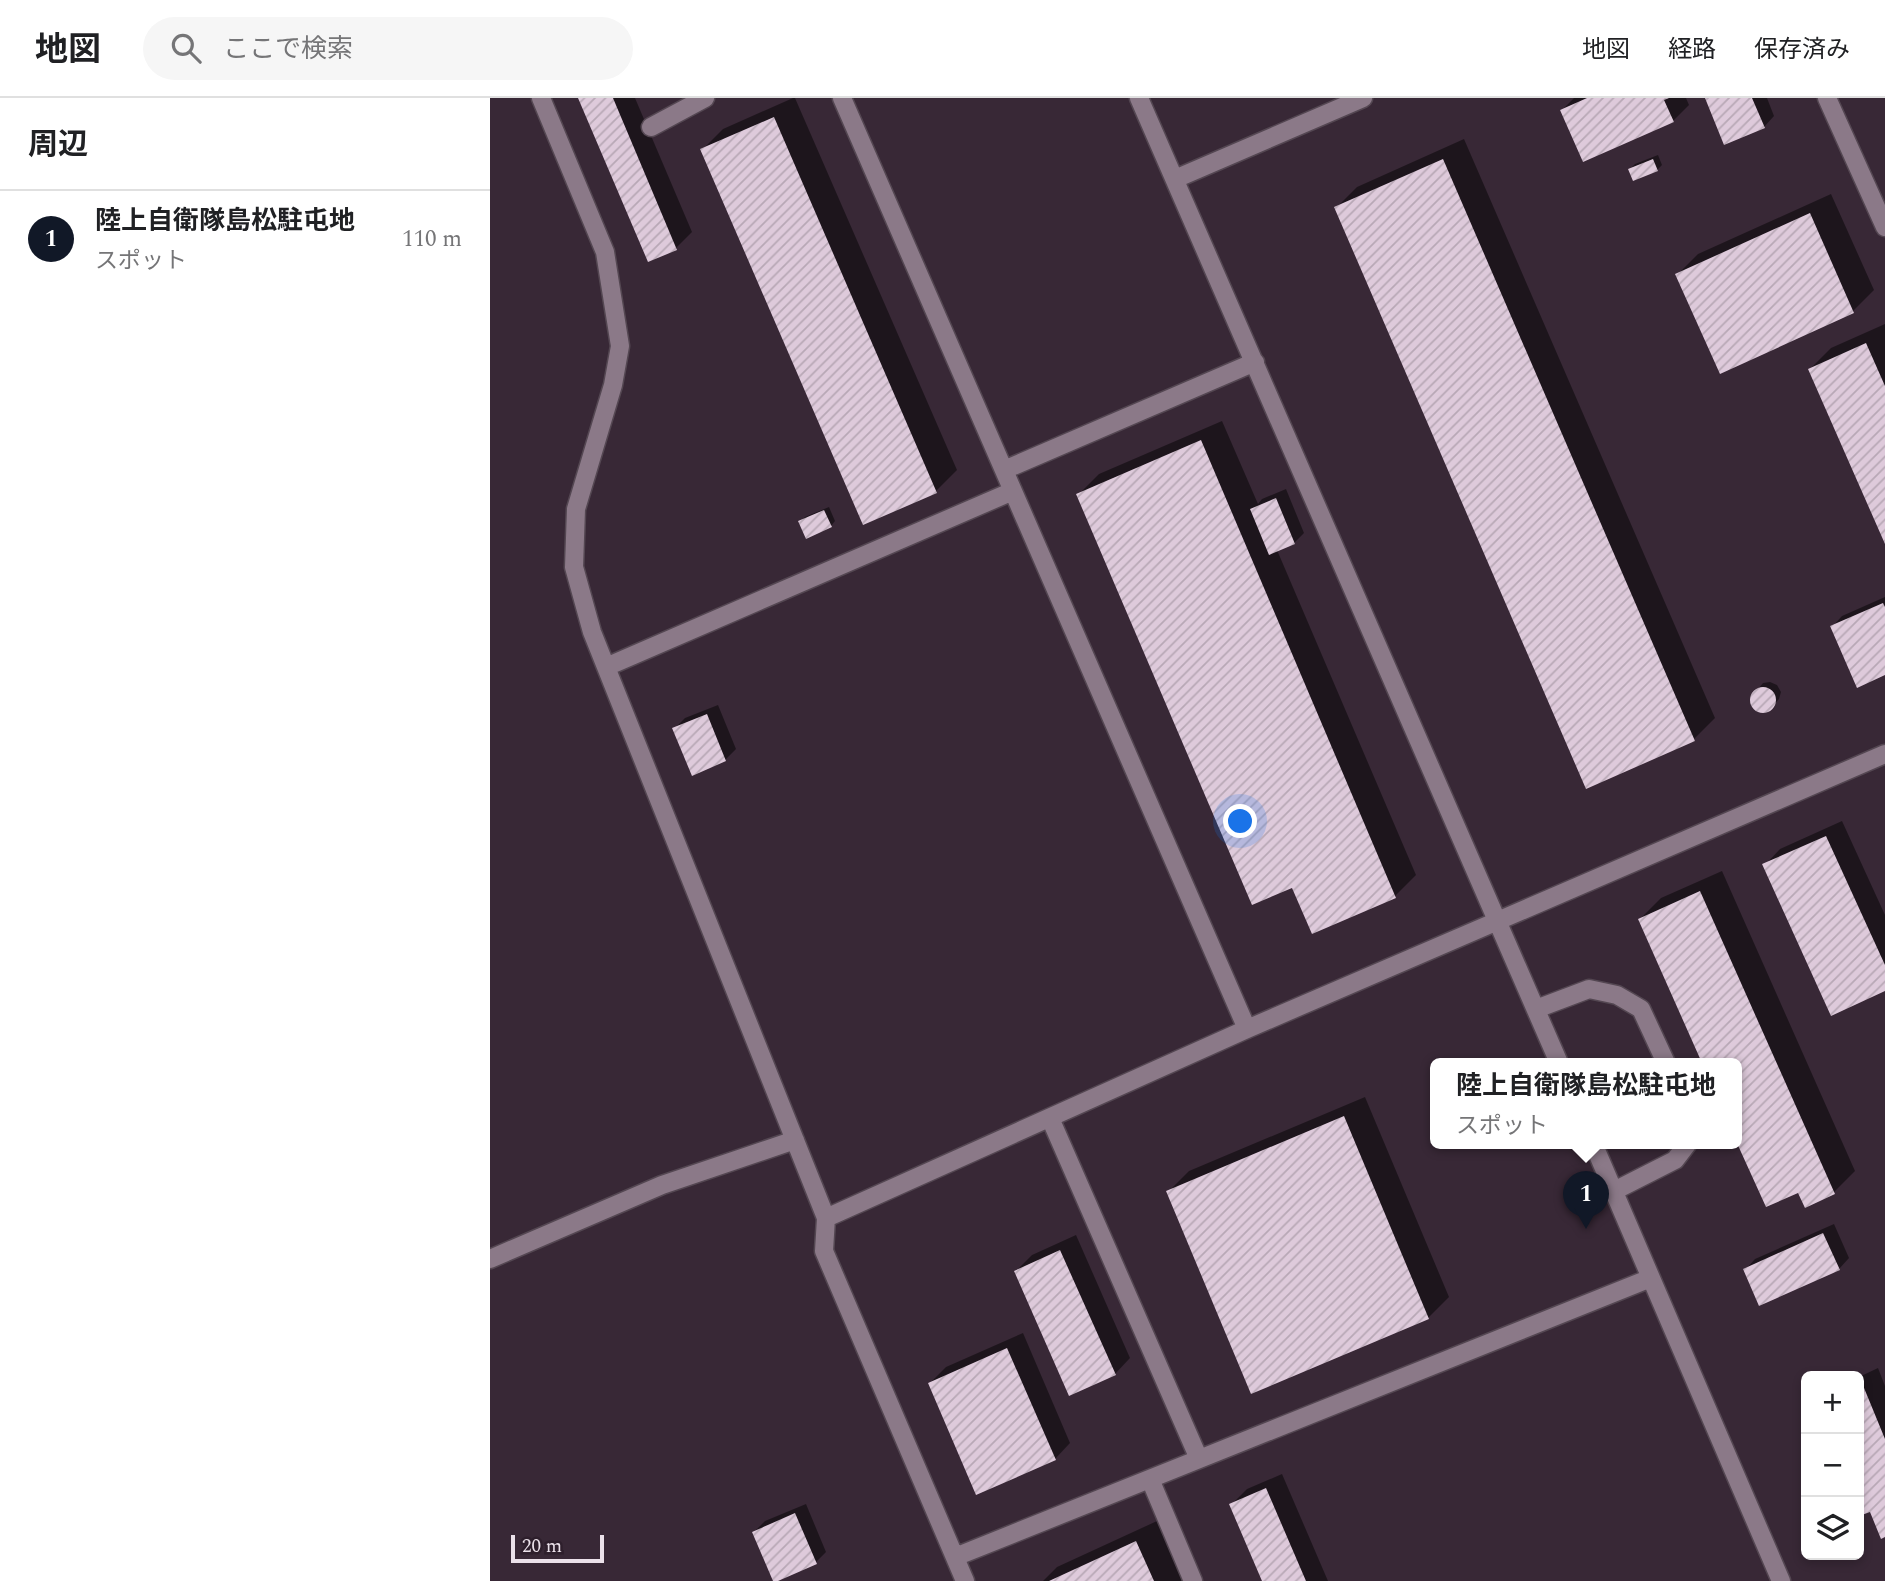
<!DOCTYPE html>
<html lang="ja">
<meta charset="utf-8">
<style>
body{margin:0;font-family:Spectral,"Noto Sans JP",serif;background:#f6f6f6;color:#202124}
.controls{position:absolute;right:21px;bottom:21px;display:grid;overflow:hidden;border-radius:10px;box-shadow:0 4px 10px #0003}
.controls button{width:63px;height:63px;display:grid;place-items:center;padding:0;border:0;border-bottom:2px solid #e0e0e0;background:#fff;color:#202124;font:35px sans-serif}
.scale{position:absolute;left:21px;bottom:18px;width:93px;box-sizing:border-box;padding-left:7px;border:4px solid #ebe1ea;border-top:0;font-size:19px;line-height:24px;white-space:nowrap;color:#ebe1ea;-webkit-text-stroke:5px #2e1f2c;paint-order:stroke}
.you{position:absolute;left:751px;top:724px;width:24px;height:24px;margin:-18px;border:5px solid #fff;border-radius:50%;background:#1a73e8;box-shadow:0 0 0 10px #1a73e833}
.badge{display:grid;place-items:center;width:46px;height:46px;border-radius:50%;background:#111827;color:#fff;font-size:23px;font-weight:700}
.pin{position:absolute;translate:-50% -58px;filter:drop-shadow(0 2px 4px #0008)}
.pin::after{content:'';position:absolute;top:37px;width:24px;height:21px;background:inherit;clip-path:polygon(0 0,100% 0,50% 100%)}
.popup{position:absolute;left:940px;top:960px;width:312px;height:91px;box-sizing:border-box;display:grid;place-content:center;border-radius:10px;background:#fff;filter:drop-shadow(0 2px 5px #0005);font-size:23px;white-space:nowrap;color:#757577}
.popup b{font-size:26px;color:#202124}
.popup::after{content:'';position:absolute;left:50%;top:100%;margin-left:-14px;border:14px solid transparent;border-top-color:#fff}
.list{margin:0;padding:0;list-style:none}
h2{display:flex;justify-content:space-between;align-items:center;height:91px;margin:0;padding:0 28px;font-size:30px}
h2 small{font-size:23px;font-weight:400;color:#757577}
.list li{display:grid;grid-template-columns:46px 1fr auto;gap:21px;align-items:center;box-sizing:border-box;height:98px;padding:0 28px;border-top:2px solid #e0e0e0}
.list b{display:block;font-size:26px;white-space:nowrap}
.list p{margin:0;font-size:23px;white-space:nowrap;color:#757577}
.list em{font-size:23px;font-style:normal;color:#757577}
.icon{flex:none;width:38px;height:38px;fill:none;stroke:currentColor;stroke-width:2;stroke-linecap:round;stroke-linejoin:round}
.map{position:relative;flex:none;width:1395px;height:1483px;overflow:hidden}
header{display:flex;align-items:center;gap:42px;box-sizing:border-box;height:98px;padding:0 35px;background:#fff;border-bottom:2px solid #e0e0e0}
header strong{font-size:33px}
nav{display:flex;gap:38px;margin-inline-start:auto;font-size:24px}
.search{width:490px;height:63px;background:#f6f6f6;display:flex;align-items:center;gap:18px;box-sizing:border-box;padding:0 24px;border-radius:38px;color:#757577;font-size:26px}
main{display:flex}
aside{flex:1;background:#fff}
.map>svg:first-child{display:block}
</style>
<header>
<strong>地図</strong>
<div class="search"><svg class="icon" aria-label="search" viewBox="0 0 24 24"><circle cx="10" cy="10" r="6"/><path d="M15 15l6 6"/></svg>ここで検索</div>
<nav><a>地図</a><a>経路</a><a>保存済み</a></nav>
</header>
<main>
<aside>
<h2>周辺<small></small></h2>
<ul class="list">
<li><span class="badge">1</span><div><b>陸上自衛隊島松駐屯地</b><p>スポット</p></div><em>110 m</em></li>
</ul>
</aside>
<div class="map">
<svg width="1395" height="1483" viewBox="0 0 1395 1483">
<defs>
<pattern id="building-hatch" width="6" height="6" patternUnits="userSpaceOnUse" patternTransform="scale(1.75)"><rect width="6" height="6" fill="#decadb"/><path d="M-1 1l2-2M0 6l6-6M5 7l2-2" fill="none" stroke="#b8a8b6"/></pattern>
</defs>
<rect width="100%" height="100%" fill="#382836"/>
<!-- shadow -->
<path fill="#0007" d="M90 0H145L202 134 186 150 158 162Z
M303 0H305L467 372 446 393 212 52 233 31Z
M1084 0H1196L1199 7 1183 23 1072 12Z
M1217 0H1277L1284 18 1274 29Z
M974 41 1225 620 1204 641 1097 688 846 110 867 89Z
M1168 57 1172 67 1167 72 1140 71 1145 66Z
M1341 96 1384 192 1363 213 1187 177 1208 156Z
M1395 226V442L1320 271 1341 250Z
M732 323 768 406 772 401 796 391 814 435 804 445 787 452 926 777 905 798 823 834 803 787 588 397 609 376Z
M339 409 345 423 341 428 310 424 315 419Z
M1395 499V576L1342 529 1352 518Z
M1280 584 1287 587 1291 594 1289 601 1279 612 1271 613 1265 610 1261 604 1263 597 1273 585Z
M228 607 246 651 235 662 184 631 195 620Z
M1352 723 1395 817V891L1275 767 1290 751Z
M1232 773 1365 1073 1344 1094 1246 965 1150 821 1171 800Z
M875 999 959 1199 938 1220 678 1094 699 1073Z
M1344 1126 1359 1160 1349 1171 1255 1172 1265 1161Z
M586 1137 640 1260 625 1276 526 1173 542 1157Z
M533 1235 580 1345 565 1361 440 1285 456 1269Z
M1388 1270 1395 1288V1438L1381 1411 1369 1416V1279Z
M792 1376 838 1483H774L741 1407 757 1391Z
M316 1406 336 1454 326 1464 264 1434 275 1423Z
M667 1423 694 1483H553L567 1469Z"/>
<!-- building -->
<path fill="url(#building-hatch)" d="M88 0H123L187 152 158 164Z
M1097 0H1179L1174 2 1184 24 1093 64 1070 12Z
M1215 0H1262L1275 30 1234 47Z
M284 19 447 395 373 427 210 51Z
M953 61 1205 643 1096 691 844 109Z
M1163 61 1168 73 1143 83 1138 71Z
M1320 115 1364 215 1230 276 1185 176Z
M1376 245 1395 288V446L1318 271Z
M711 342 906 800 822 836 802 790 762 807 586 396Z
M786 400 805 446 779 457 760 411Z
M334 412 342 429 316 441 308 423Z
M1393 505 1395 509V577L1367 590 1340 528Z
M1260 602a13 13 0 1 1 26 0a13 13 0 1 1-26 0Z
M217 616 236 663 202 678 182 630Z
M1336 738 1395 867V893L1341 918 1272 766Z
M1210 793 1345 1096 1315 1110 1308 1095 1276 1109 1246 1043V965H1212L1148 821Z
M854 1018 939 1221 761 1296 676 1093Z
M1333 1135 1350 1172 1269 1208 1253 1171Z
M570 1152 626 1277 579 1298 524 1173Z
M517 1250 566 1362 486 1397 438 1285Z
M1372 1285 1395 1341V1439L1391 1441 1380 1414 1369 1418V1286Z
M776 1390 816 1483H772L739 1406Z
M305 1415 327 1466 288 1483H283L262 1434Z
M646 1443 664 1483H559Z"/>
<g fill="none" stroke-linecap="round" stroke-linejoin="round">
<defs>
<path id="lane" d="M51 0 115 154 130 248 123 287 86 411 84 469 102 534 336 1120 334 1153 475 1483
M352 0 757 931
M649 0 1069 965
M1337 0 1395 129
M161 29 215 0
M685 81 873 0
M514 372 765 264
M116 569 523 393
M1046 911 1099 891 1127 897 1151 911 1176 965
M560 1020 709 1361
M1103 1045 1291 1483
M1124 1093 1185 1062 1198 1045
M336 1120 757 931 1395 656
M0 1161 172 1087 305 1042
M660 1381 703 1483
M465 1459 1161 1180"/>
</defs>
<!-- lane casing -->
<use href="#lane" stroke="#544752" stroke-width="21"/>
<!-- lane -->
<use href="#lane" stroke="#8b7988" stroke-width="18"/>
</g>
</svg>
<div class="controls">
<button>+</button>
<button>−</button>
<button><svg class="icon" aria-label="layers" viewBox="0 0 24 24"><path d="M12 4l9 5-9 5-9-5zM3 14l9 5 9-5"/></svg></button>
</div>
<div class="scale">20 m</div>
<div class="you"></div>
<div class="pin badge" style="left:1096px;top:1131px">1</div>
<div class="popup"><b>陸上自衛隊島松駐屯地</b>スポット</div>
</div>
</main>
